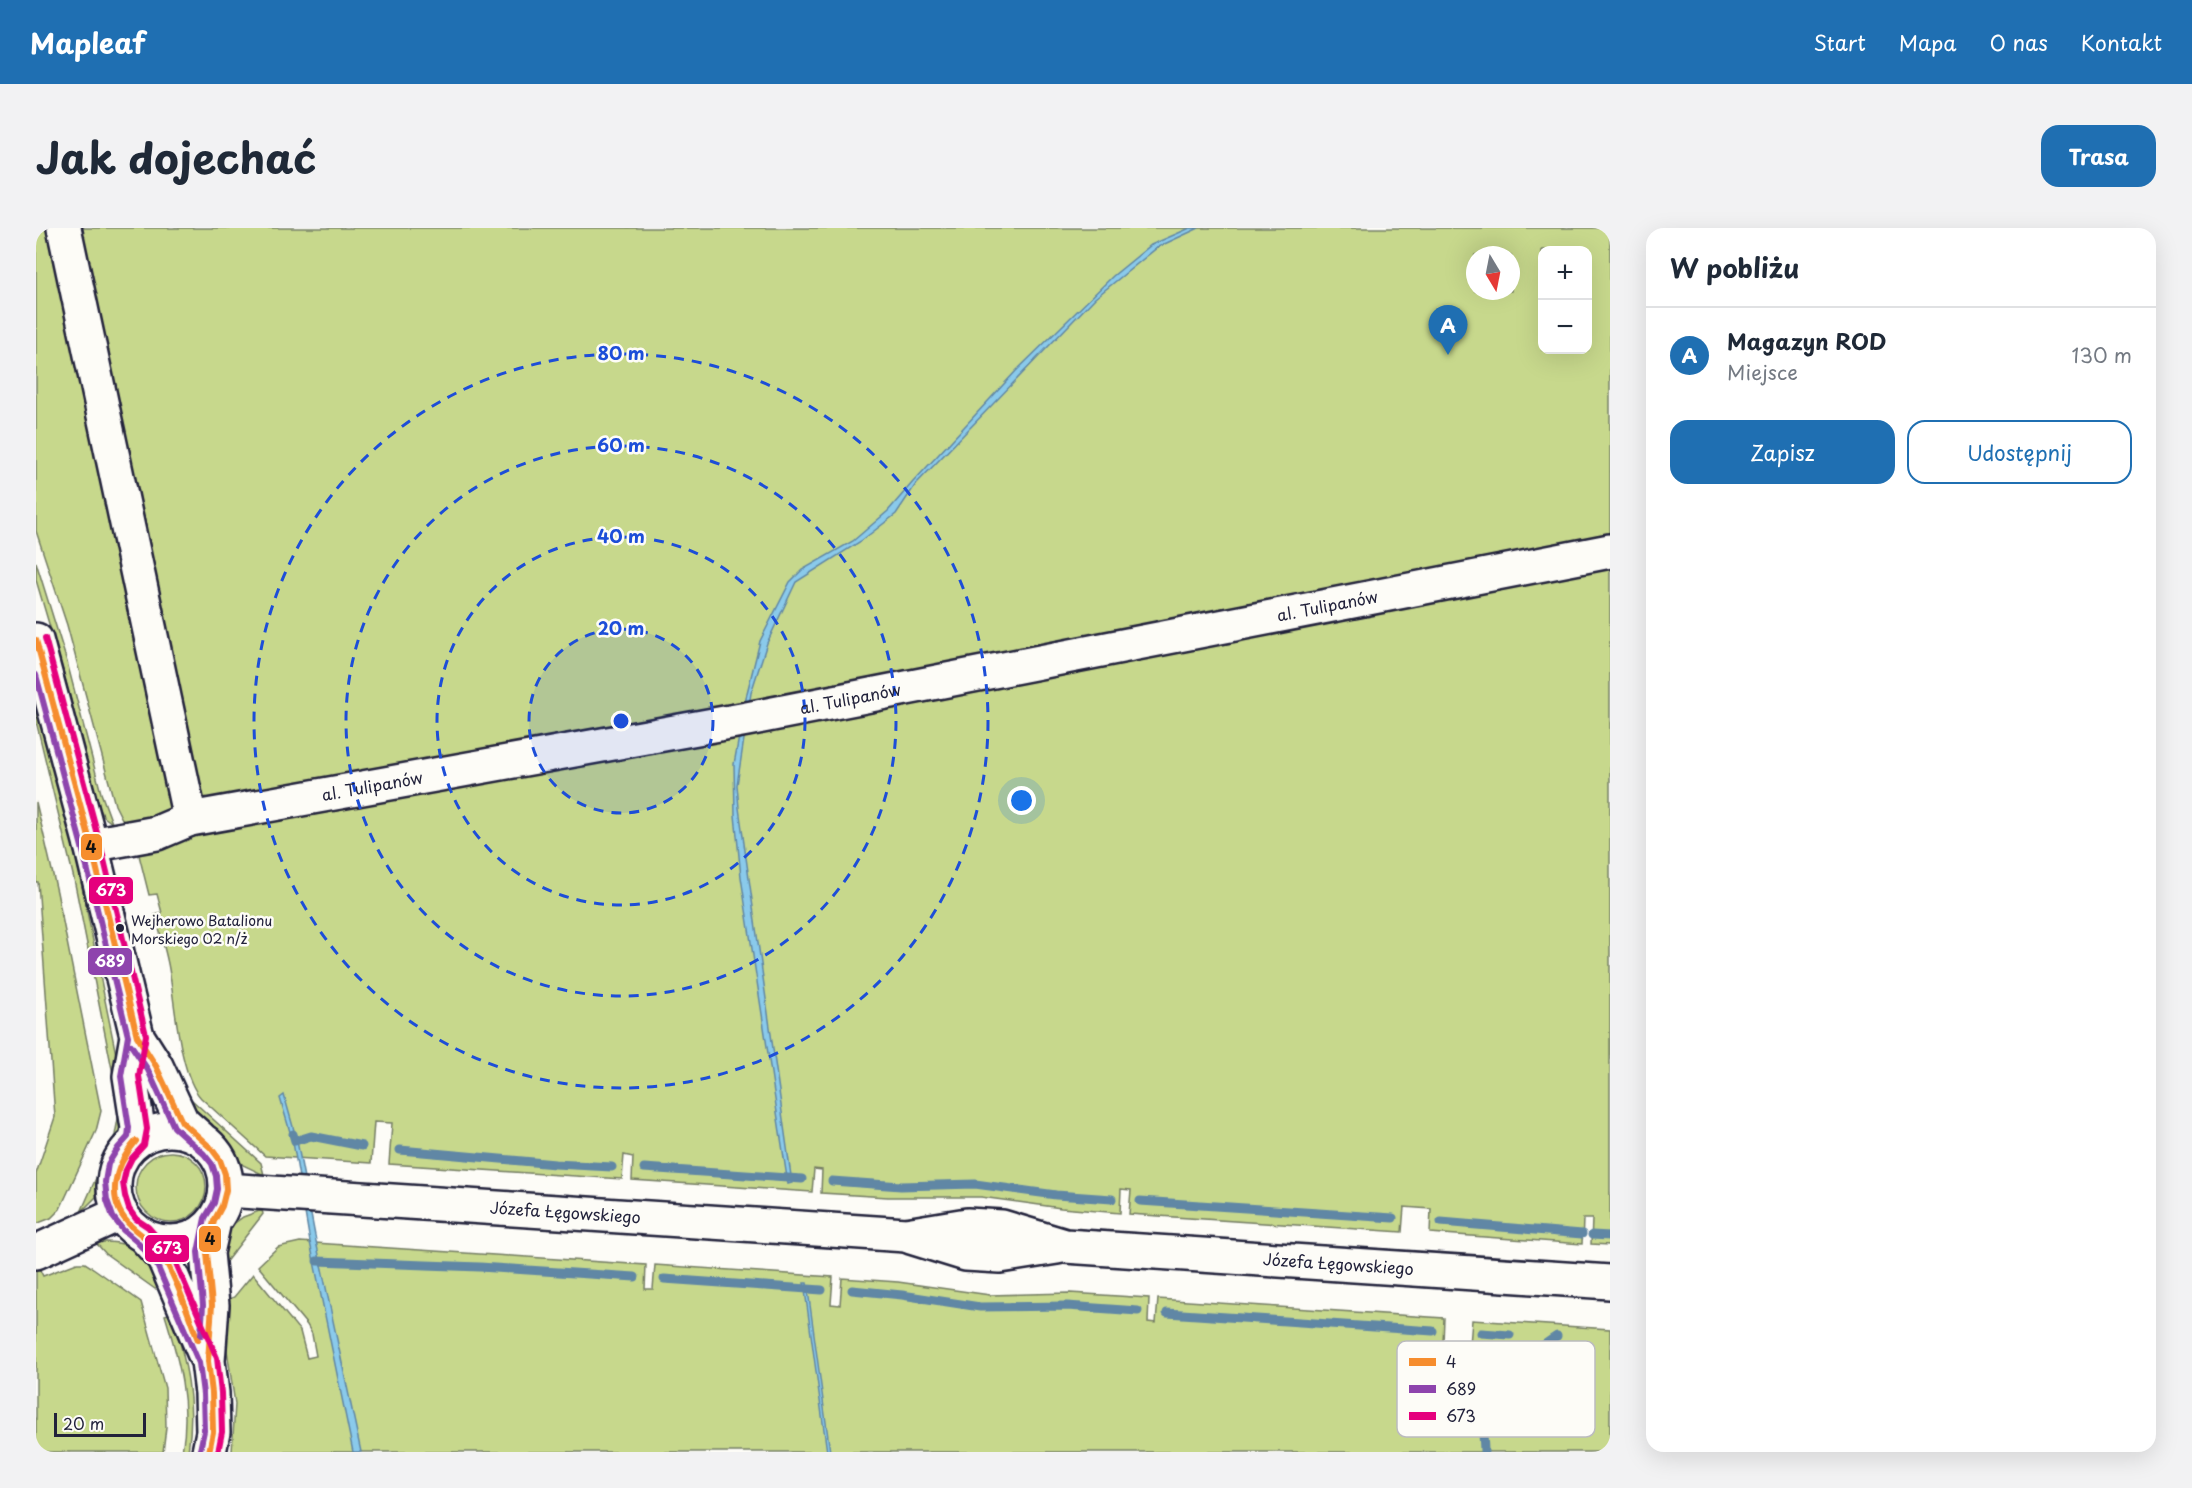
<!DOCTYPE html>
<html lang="pl">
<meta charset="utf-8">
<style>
body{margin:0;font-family:"Playpen Sans",sans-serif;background:#f2f2f3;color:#1f2937}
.controls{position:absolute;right:18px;top:18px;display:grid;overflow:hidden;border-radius:12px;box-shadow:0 6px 24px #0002}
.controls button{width:54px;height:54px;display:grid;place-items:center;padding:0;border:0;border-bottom:2px solid #e0e1e3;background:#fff;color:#1f2937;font:30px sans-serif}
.compass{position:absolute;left:1430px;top:18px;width:54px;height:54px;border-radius:50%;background:#fff;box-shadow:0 6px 24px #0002;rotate:170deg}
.scale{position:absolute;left:18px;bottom:15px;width:92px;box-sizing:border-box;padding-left:6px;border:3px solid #22223b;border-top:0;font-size:16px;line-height:21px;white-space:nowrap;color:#22223b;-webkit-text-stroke:4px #fdfcf7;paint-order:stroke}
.you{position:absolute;left:986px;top:573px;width:21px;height:21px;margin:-15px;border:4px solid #fff;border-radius:50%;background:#1a73e8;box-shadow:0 0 0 9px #1a73e833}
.badge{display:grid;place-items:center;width:39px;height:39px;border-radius:50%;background:#1f6fb2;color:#fff;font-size:20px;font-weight:700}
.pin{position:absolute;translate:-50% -50px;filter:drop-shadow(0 2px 3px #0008)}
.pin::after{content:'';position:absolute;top:32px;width:21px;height:18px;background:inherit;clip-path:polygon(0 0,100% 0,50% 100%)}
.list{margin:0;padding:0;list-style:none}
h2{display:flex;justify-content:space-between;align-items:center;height:78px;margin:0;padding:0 24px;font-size:26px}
h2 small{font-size:20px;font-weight:400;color:#747a83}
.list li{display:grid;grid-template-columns:39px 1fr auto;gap:18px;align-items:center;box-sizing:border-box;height:96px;padding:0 24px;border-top:2px solid #e0e1e3}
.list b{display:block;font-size:22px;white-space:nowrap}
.list p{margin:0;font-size:20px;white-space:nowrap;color:#747a83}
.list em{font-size:20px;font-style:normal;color:#747a83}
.actions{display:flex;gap:12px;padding:18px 24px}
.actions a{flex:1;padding:14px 0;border:2px solid #1f6fb2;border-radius:18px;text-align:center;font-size:21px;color:#1f6fb2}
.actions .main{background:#1f6fb2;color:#fff}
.map{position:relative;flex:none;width:1574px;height:1224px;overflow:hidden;border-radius:18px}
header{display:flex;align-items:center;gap:36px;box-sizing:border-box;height:84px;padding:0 30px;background:#1f6fb2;color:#fff}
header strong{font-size:28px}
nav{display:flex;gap:33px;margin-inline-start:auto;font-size:21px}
.intro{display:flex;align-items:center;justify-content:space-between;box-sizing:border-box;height:144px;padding:0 36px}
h1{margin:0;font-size:42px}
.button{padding:15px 27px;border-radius:18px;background:#1f6fb2;color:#fff;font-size:21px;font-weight:700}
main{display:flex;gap:36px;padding:0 36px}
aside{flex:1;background:#fff;border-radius:18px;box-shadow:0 6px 24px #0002}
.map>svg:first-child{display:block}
</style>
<header>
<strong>Mapleaf</strong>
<nav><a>Start</a><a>Mapa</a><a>O nas</a><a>Kontakt</a></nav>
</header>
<div class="intro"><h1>Jak dojechać</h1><a class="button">Trasa</a></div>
<main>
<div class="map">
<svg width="1574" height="1224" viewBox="0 0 1574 1224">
<rect width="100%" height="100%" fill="#fdfcf7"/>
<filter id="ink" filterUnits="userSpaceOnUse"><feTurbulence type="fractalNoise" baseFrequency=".0167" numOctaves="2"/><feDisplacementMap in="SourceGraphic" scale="12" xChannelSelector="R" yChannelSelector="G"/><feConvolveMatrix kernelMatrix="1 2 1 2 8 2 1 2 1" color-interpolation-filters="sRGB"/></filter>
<g filter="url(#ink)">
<!-- green -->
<path fill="#c7d88c" stroke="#747d64" stroke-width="1.5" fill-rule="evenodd" d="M0 0H1574V1017L1555 1016 1556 991H1547L1546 1016 1394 1005 1395 981 1368 979 1366 1004 1093 986 1095 962 1085 961 1084 985 1025 980 945 969H852L785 965 786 942 778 941 776 964 596 952 597 929 588 927 586 951 353 936 356 895 338 894 335 935 229 928 165 870C143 847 139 774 133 741 130 723 124 705 119 687L126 685 121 666 113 667 102 623 79 577 31 397 0 303ZM1506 22H1552V122H1506ZM1439 27H1475V63H1439Z
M0 334 31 434 65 565 76 595 68 589 63 579 27 443 0 352Z
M0 469 40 629 87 861H80L38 651 0 493Z
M0 574 21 664 65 883 60 903 24 981 15 990 0 996V946L19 889 2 654H0Z
M145 862 225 935 228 947 207 937 186 911 166 896Z
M91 879 86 912 72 937 60 969 45 984 79 907 84 880Z
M100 959a35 35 0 1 1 70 0a35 35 0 1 1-70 0Z
M226 982 227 986 185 1040 192 1000 207 989Z
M67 1014C103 1013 112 1031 125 1060L119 1061 70 1026 61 1016Z
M264 1014 610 1037 609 1061H617L619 1037 797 1049 795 1076 804 1077 806 1050 862 1054 954 1067 1034 1065 1113 1070 1112 1094 1120 1095 1122 1071 1408 1090 1407 1115 1434 1117 1436 1092 1574 1101V1224H196L199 1176 184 1075 198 1069 217 1046 264 1103 271 1130 280 1128 276 1106 271 1097 222 1038 242 1019Z
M41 1035H49L57 1040 105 1074 129 1160 130 1199 127 1224H0V1042L3 1040 7 1048Z
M136 1085C150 1134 160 1173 152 1224H146C155 1176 143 1132 129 1087Z"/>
<!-- water -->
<path fill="#8acaeb" stroke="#6087a5" stroke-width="1.5" d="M1154 0H1163L1122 19 1059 70 880 256 860 286 825 313 760 354 731 415 715 465 701 557 703 580 756 955 752 956 705 649 699 587 698 536 711 465 724 413 754 354 766 342 817 313 852 283 877 254 980 143 1077 48 1115 17Z
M248 867 261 913 280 1013 325 1224H317L274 1014 257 914 244 870Z
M768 1055H771L794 1224H791Z"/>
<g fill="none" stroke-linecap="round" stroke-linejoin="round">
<!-- stream -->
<path stroke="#6087a5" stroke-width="9" d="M257 906 259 913 275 908 326 918
M364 922 519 936 576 939
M608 940 766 951
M796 953 865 958 939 956 1020 967 1076 971
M1104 973 1357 990
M1405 994 1546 1006
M1556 1007 1574 1008
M281 1033 444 1039 599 1049
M628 1051 786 1062
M816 1062 866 1067 944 1079 1031 1078 1102 1083
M1131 1085 1397 1103
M1445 1105 1474 1107
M1448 1224C1448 1207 1443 1184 1449 1168 1455 1149 1504 1120 1521 1108"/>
<defs>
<g id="minor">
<path d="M28 0 154 591"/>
<path id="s1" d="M55 617 121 605 154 591 711 491 1574 323"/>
<path id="s2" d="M190 962 870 1007 931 997 966 999 1029 1018 1574 1054"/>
<path d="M875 1009 930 1026 964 1028 1021 1019"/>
<path d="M0 1024 85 985"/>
</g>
<path id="major" d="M0 412 55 617 101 808 120 838 146 894 164 910
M78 958a56 56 0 1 1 112 0a56 56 0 1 1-112 0Z
M100 913 102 900 94 848 101 808
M106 1006 128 1030 170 1129
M173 1224 177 1204 176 1165 172 1133 176 1077 171 1025 178 993"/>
</defs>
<!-- minor casing -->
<use href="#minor" stroke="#22223b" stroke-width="38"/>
<!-- major casing -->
<use href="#major" stroke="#22223b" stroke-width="38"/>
<!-- minor -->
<use href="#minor" stroke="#fdfcf7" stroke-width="33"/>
<!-- major -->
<use href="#major" stroke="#fdfcf7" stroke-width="33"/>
<defs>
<path id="bus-1" d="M0 412 55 617 101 808 120 838 146 894 175 920 184 932 189 946 190 962 186 978 178 993 171 1025 176 1077 172 1133 176 1165 177 1204 173 1224
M100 913C78 939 68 973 96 999 106 1008 118 1015 126 1027 142 1053 151 1084 162 1112"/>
<path id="bus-2" d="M0 447 46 619 92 808 85 848 93 900 92 909 82 920 72 936 69 954 71 972 77 989 87 1002 100 1013 120 1035 163 1135 167 1166 168 1203 164 1222
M95 817 112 842 138 899 168 926 176 936 180 948 181 961 178 975 169 990 162 1024 167 1077 165 1107"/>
<path id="bus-3" d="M9 410 64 615 110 807 103 848 111 901 108 917 96 930 90 942 87 955 89 968 93 981 100 991 112 999 136 1026 181 1130 185 1165 186 1204 182 1224"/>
</defs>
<!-- bus-1 casing -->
<use href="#bus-1" stroke="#fdfcf7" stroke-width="10"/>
<!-- bus-2 casing -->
<use href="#bus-2" stroke="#fdfcf7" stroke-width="10"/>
<!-- bus-3 casing -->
<use href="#bus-3" stroke="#fdfcf7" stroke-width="10"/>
<!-- bus-1 -->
<use href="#bus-1" stroke="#f68d2e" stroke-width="6"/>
<!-- bus-2 -->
<use href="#bus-2" stroke="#8e44ad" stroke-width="6"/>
<!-- bus-3 -->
<use href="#bus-3" stroke="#e5007d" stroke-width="6"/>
</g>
</g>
<!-- distance rings -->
<circle cx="585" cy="493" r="92" fill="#1d4ed8" fill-opacity=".12"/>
<g fill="none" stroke="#1d4ed8" stroke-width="3" stroke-dasharray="10 8">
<circle cx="585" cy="493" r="92"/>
<circle cx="585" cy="493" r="184"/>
<circle cx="585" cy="493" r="275"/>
<circle cx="585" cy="493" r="367"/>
</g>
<!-- markers -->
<circle fill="#22223b" stroke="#fdfcf7" stroke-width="2" cx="84" cy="700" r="5"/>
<g text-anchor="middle" stroke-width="5" stroke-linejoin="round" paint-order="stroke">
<!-- bus labels -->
<g font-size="14" fill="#22223b" stroke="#fdfcf7" text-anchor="start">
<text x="95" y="698">Wejherowo Batalionu<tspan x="95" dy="18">Morskiego 02 n/ż</tspan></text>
</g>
<!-- street labels -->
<g font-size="16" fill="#22223b" stroke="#fdfcf7">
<text dy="6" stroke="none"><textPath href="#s1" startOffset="1260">al. Tulipanów</textPath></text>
<text dy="6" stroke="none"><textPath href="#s1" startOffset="774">al. Tulipanów</textPath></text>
<text dy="6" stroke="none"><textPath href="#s1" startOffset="288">al. Tulipanów</textPath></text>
<text dy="6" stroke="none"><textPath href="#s2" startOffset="340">Józefa Łęgowskiego</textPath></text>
<text dy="6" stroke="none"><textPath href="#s2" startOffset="1118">Józefa Łęgowskiego</textPath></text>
</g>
</g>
<!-- legend -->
<rect x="1361" y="1113" width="198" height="96" rx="9" fill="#fdfcf7" stroke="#bbbbbf" stroke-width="1.5"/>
<rect x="1373" y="1130" width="27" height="8" fill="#f68d2e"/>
<rect x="1373" y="1157" width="27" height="8" fill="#8e44ad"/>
<rect x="1373" y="1184" width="27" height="8" fill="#e5007d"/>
<g font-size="16" fill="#22223b">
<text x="1410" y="1140">4</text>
<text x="1410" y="1167">689</text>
<text x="1410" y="1194">673</text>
</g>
<circle cx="585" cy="493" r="9" fill="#1d4ed8" stroke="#fdfcf7" stroke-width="3"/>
<g font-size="18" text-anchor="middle" font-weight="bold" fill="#1d4ed8" stroke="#fdfcf7" stroke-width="5" stroke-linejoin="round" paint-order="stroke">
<text x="585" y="132">80 m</text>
<text x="585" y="224">60 m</text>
<text x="585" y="315">40 m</text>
<text x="585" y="407">20 m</text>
</g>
<g stroke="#fdfcf7" stroke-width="2">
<rect x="44" y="605" width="23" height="28" rx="6" fill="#f68d2e"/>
<rect x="52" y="648" width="46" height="29" rx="6" fill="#e5007d"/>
<rect x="51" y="719" width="46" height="29" rx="6" fill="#8e44ad"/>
<rect x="162" y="997" width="24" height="28" rx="6" fill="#f68d2e"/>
<rect x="108" y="1006" width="46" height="29" rx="6" fill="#e5007d"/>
</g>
<g font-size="16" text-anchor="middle" font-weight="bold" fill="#fff">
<text x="75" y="668">673</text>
<text x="74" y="739">689</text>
<text x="131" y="1026">673</text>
</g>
<g font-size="16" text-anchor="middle" font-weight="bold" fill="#111">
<text x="55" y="625">4</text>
<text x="174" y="1017">4</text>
</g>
</svg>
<div class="controls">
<button>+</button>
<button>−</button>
</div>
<svg class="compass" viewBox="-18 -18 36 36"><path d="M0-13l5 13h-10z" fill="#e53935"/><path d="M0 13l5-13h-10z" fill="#747a83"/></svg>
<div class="scale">20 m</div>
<div class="you"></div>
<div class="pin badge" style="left:1412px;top:127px">A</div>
</div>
<aside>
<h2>W pobliżu<small></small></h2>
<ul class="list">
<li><span class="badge">A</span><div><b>Magazyn ROD</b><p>Miejsce</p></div><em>130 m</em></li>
</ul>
<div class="actions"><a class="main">Zapisz</a><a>Udostępnij</a></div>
</aside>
</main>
